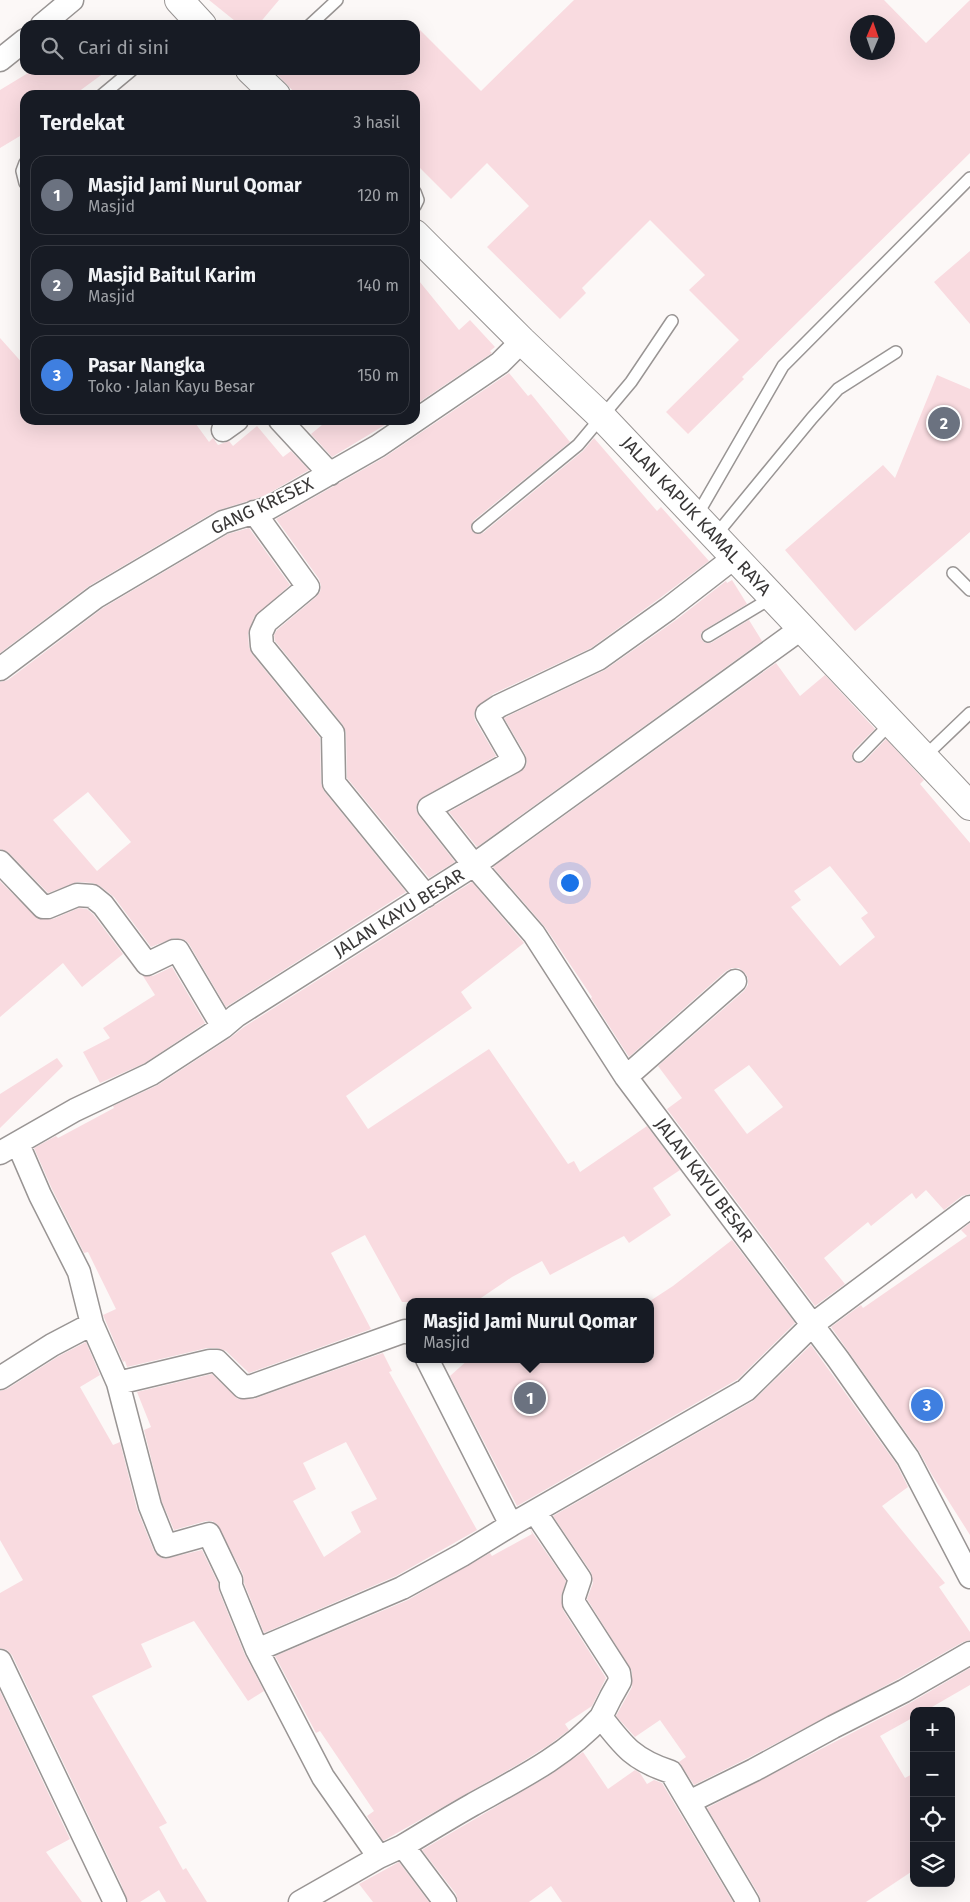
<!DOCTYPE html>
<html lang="id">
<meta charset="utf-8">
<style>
body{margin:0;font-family:"Fira Sans",sans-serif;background:#242831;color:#f1f3f6}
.controls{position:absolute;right:15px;bottom:15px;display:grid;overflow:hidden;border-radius:10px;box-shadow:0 5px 20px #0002}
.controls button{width:45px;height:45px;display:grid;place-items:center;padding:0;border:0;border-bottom:1px solid #363941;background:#171b24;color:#f1f3f6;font:25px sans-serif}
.compass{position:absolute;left:850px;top:15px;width:45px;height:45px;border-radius:50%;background:#171b24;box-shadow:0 5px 20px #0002;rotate:2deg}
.you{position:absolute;left:569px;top:882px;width:18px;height:18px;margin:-12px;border:4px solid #fff;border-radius:50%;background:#1a73e8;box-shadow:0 0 0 8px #1a73e833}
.badge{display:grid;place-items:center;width:32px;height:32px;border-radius:50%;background:#a8aae0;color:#fff;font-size:16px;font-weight:700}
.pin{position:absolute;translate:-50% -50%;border:2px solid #fff;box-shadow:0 1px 5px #0006}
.popup{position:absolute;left:406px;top:1298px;width:248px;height:65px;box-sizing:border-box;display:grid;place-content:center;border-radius:10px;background:#171b24;filter:drop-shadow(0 1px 4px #0005);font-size:16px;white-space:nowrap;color:#9ea1a6}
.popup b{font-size:19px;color:#f1f3f6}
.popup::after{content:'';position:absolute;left:50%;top:100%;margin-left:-10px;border:10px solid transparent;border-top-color:#171b24}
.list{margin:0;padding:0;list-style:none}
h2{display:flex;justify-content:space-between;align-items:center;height:65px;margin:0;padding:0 20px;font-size:21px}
h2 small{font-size:16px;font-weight:400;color:#9ea1a6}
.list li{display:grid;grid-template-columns:32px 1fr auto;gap:15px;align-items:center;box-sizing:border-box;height:80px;margin:0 10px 10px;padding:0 10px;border:1px solid #363941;border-radius:15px}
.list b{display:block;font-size:19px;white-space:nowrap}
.list p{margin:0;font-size:16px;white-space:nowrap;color:#9ea1a6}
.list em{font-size:16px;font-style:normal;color:#9ea1a6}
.icon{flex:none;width:28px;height:28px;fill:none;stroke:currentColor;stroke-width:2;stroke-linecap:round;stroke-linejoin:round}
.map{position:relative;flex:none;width:970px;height:1902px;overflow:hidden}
.search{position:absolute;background:#171b24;box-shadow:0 5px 20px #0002;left:20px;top:20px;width:400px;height:55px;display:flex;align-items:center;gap:12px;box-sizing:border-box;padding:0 18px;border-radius:15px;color:#9ea1a6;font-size:19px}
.panel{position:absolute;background:#171b24;box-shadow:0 5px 20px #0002;left:20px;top:90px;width:400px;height:335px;border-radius:15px}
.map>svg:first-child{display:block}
</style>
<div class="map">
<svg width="970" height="1902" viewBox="0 0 970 1902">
<rect width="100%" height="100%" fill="#fcf8f7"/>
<!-- building -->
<path fill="#f9dbe0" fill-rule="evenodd" d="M209 0H279L258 25H240Z
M574 0H884L926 43 970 0V153L742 377 744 379 688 434 666 412 739 340 689 290 705 275 650 220 582 288 586 293 560 319 487 247 529 206 487 163 451 199 415 163V95H297L273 70H415V25L481 91ZM858 22H888V52H858Z
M33 70H108L74 95H25V133L0 148V90Z
M970 251V324L934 282Z
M415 276 459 330 470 320 495 347 490 351 492 353 415 405Z
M0 338 25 366V420H193L209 442 213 438 218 445 229 441 233 446 257 426 283 457 291 451 309 470 264 496 216 511 89 586 0 653Z
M509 373 528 396 531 394 570 442 473 521 471 528 473 532 479 534 483 533 583 451 594 438 657 511 661 507 709 561 660 598 591 648 493 694 476 708 474 714 475 720 496 756 423 797 418 801 416 809 419 816 455 862 429 878 347 778 346 733 343 725 275 641 274 635 277 630 316 597 320 592 321 586 319 579 276 519 385 457Z
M937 375 970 389V532L855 631 785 550 883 465 895 478Z
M328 420H393L332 457 311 434Z
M249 528 290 585 254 617 248 634 249 647 252 654 320 738 321 783 324 791 406 892 226 1007 189 944 185 940 174 938 151 947 114 897 100 886 93 883 77 882 48 893 9 853 0 849V682L8 680 103 608 228 534ZM88 792 131 842 97 871 53 820Z
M732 580 747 604 704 630 701 633V639L705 643H711L749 620 762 641 477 847 449 812 520 772 525 768 527 762 525 754 504 718 605 670 676 620 726 581 727 583Z
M776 663 800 696 825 675 875 729 853 751 852 758 853 761 858 763 864 762 886 739 924 780 920 784 970 843V1194L962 1196 944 1210 926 1190 916 1199 912 1193 871 1226 868 1222 824 1258 845 1284 815 1306 667 1109 682 1098 658 1066 744 991 748 985V978L745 973 739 968H732L726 971 629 1057 591 998 592 997 545 927 493 867ZM830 866 868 913 861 918 875 937 840 966 791 907 801 900 794 891ZM749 1065 783 1107 747 1134 714 1090Z
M0 881 38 919H53L79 908 87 909 93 914 123 954 82 987 63 963 0 1017Z
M472 882 524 943 461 992 472 1008 346 1096 368 1129 489 1049 568 1164 574 1161 580 1172 647 1126 680 1170 653 1188 671 1215 629 1243 624 1236 550 1275 542 1261 512 1277 475 1302H402L365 1235 331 1253 371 1329 249 1373 226 1351 217 1348H207L127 1367 125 1361 123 1362 103 1315 116 1309 88 1252 84 1253 52 1189 34 1148 56 1136 58 1138 114 1108 113 1106 158 1085 230 1038 244 1027Z
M172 967 205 1023 145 1063 100 1083 83 1052 110 1038 103 1028 155 995 143 976H153Z
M57 1058 63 1066 0 1128V1094Z
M970 1223V1535L932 1475 919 1451 831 1327 861 1305 863 1308 967 1236 961 1230Z
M732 1240 795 1323 738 1379 517 1506 450 1376 469 1359H650V1301L673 1286Z
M86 1342 100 1375 80 1387 113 1445 120 1442 137 1509 154 1551 158 1556 164 1559 202 1550 218 1583 219 1591 245 1655 264 1691 248 1701 194 1621 141 1644 152 1667 92 1696 167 1823 159 1827 183 1870 186 1868 207 1902H166L159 1890 140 1902H128L121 1884 12 1655 7 1650 0 1648V1593L23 1580 0 1540V1391L7 1389 59 1356Z
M811 1345 897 1465 908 1487 882 1506 945 1583 939 1587 970 1632V1640L963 1642 898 1679 748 1758 694 1785 679 1762 686 1757 660 1720 635 1737 616 1716 632 1687V1671L587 1599 593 1583 591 1572 553 1516 753 1401Z
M383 1353 392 1371 389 1372 477 1530 396 1576 264 1633 244 1583 243 1574 217 1524 212 1521H206L174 1530 162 1502 144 1430 151 1427 137 1392 212 1374 238 1399H253ZM346 1442 377 1499 351 1512 361 1532 324 1557 293 1501 316 1489 303 1463Z
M530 1529 566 1581 561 1597 563 1610 606 1678 592 1706 565 1724 569 1730 549 1745 517 1765 383 1841 367 1816 374 1811 320 1731 316 1733 275 1656 408 1600 490 1553 492 1556 532 1534Z
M970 1668V1685L925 1711H914V1717L880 1736 905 1778 914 1773V1870L866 1902H761L759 1895 707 1808 910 1703Z
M0 1691 70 1839 46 1852 82 1902H0Z
M583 1752 608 1789 635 1770 640 1773 647 1784 654 1780 662 1783 733 1902H562L551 1886 529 1902H458L456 1894 422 1850 547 1777Z
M399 1862 429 1902H373L359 1884Z"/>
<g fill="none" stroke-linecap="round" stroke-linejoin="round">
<defs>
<path id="service" d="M310 25 337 0
M102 95 132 70
M25 163 22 171 25 183
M415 192 418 200 415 206
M696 517 783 366 970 178
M478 527 578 445 631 382 672 321
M715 536 812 418 838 389 896 352
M953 573 970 590
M708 636 773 597
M859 756 891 723
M923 758 970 713"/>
<path id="minor" d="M42 25 72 0
M0 60 25 40
M280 420 330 474
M223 430 237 420
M254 512 308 587 266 622 261 633 262 646 333 733 334 783 426 896
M735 557 668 609 598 659 499 706 487 714 514 761 429 808 474 865 534 934 626 1077 838 1359 908 1458 970 1577
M0 669 96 597 223 522 269 508 378 446 500 363 522 341
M0 862 43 907H48L77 895 92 896 103 905 147 964 174 951H178L223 1027
M626 1077 735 981
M18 1144 40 1195 79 1272 92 1324 118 1383 150 1506 166 1546 209 1534 231 1580V1586L257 1650 323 1777 379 1857
M0 1153 75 1110 151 1074 223 1027 236 1016 474 865 802 628
M427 1359 511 1525
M0 1378 52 1345 92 1324
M118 1383 210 1361H217L243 1387 252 1386 405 1331 410 1333
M535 1512 580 1579 574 1597V1603L619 1673 620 1681 611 1697 601 1717C624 1747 634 1760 671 1772L748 1902
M257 1650 402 1588 462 1555 511 1525 746 1390 812 1325 970 1207
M0 1661 115 1902
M689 1802 754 1770 833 1727 904 1691 970 1653
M403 1846C426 1832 449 1818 472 1805 517 1780 566 1756 601 1717
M300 1902 379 1857 403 1846 445 1902"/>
<path id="secondary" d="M179 0 202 25
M250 70 276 95
M415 234 522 341 602 417 970 806"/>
</defs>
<!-- service casing -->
<use href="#service" stroke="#999594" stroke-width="14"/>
<!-- minor casing -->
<use href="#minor" stroke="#999594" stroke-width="25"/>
<!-- secondary casing -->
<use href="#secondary" stroke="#999594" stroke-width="30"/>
<!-- service -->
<use href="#service" stroke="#fff" stroke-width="11"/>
<!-- minor -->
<use href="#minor" stroke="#fff" stroke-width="22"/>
<!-- secondary -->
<use href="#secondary" stroke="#fff" stroke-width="28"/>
</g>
<g text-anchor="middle" stroke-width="4" stroke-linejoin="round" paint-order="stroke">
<!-- street labels -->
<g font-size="18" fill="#393737" stroke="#fff">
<text transform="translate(262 506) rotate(-25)" y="6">GANG KRESEX</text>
<text transform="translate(696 516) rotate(47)" y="6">JALAN KAPUK KAMAL RAYA</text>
<text transform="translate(399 913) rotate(-32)" y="6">JALAN KAYU BESAR</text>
<text transform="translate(704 1180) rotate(53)" y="6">JALAN KAYU BESAR</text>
</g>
</g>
</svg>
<div class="controls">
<button>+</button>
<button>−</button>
<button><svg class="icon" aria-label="locate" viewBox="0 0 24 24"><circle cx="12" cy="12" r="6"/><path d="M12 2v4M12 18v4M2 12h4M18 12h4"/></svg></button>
<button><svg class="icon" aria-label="layers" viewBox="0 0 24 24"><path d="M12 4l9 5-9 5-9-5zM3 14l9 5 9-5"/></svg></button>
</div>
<svg class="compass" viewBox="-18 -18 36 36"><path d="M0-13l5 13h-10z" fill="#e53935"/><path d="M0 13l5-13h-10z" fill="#9ea1a6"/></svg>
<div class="you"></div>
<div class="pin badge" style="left:530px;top:1398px;background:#6b7280">1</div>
<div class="popup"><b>Masjid Jami Nurul Qomar</b>Masjid</div>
<div class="pin badge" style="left:944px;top:423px;background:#6b7280">2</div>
<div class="pin badge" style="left:927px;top:1405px;background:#3f7fe0">3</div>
<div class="search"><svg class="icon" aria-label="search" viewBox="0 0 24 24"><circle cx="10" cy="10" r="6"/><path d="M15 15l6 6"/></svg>Cari di sini</div>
<section class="panel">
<h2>Terdekat<small>3 hasil</small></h2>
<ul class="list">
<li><span class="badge" style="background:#6b7280">1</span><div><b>Masjid Jami Nurul Qomar</b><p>Masjid</p></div><em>120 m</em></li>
<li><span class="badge" style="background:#6b7280">2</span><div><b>Masjid Baitul Karim</b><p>Masjid</p></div><em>140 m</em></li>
<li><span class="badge" style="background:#3f7fe0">3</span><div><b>Pasar Nangka</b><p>Toko · Jalan Kayu Besar</p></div><em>150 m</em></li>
</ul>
</section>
</div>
